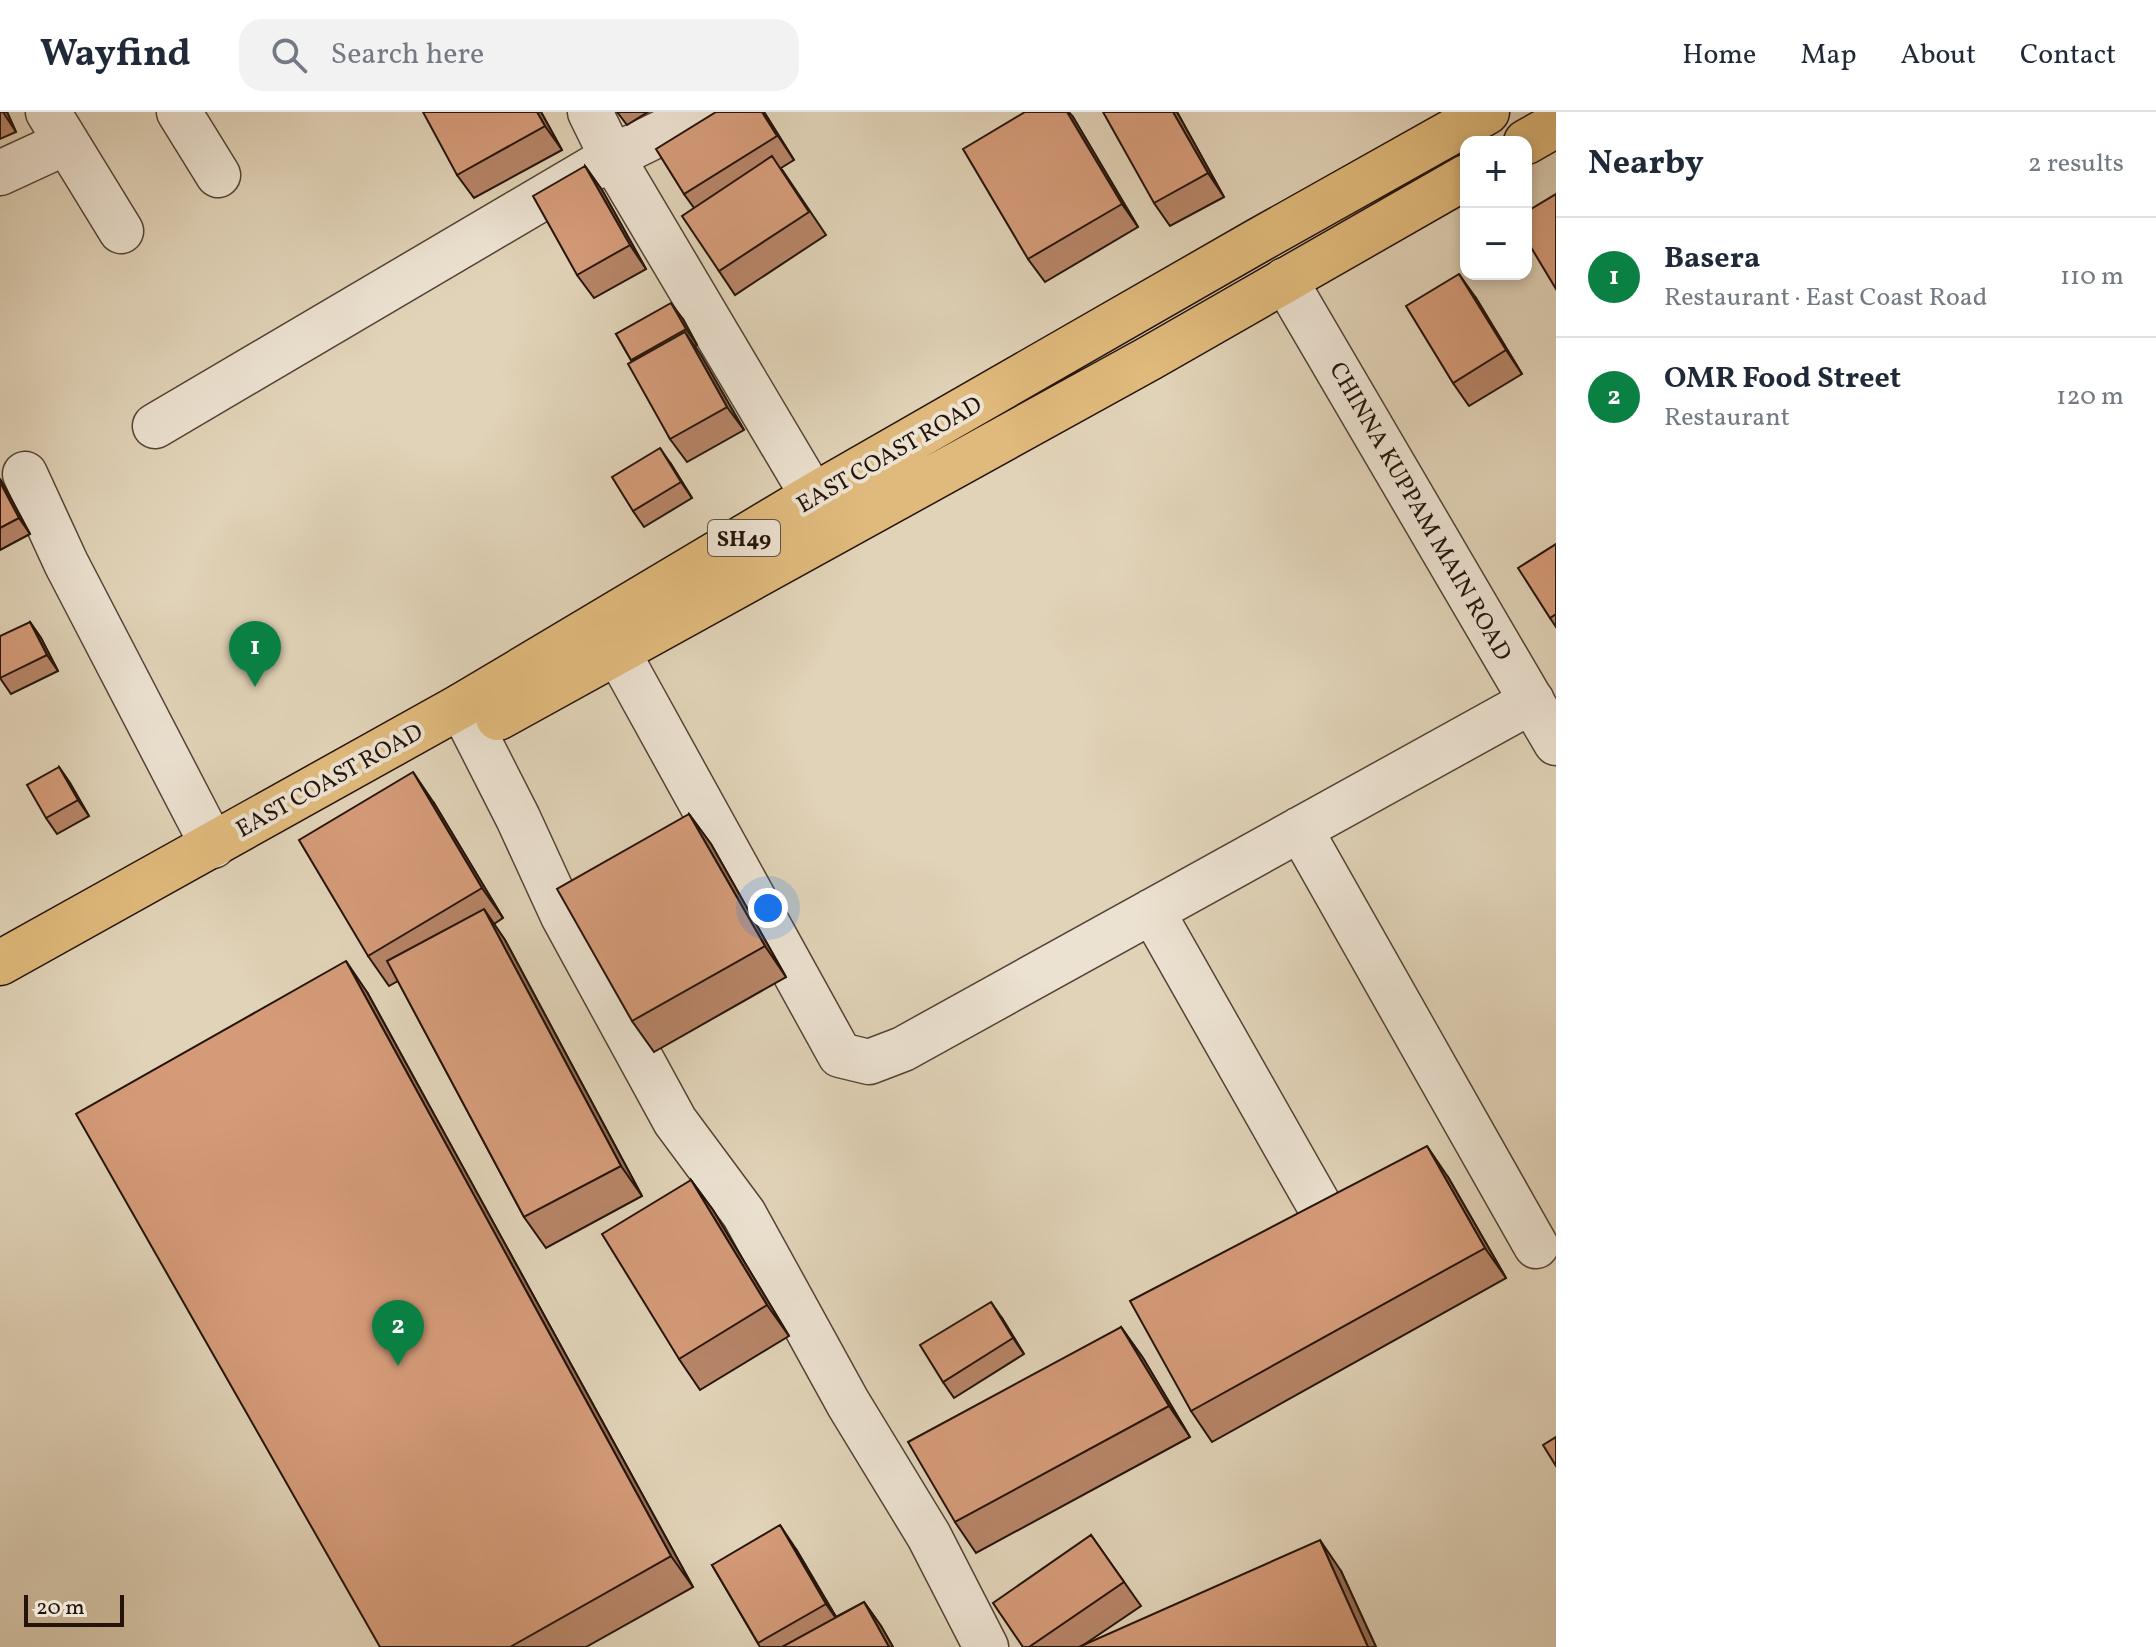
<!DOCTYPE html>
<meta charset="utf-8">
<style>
body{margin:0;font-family:Vollkorn,serif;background:#f2f2f3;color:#1f2937}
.controls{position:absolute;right:24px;top:24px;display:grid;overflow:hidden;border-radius:16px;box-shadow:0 4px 12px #0003}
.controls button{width:72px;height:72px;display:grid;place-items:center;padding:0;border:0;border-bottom:2px solid #e0e1e3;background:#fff;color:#1f2937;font:40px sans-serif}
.scale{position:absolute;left:24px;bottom:20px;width:100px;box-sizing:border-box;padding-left:8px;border:4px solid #24130a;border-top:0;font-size:22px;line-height:28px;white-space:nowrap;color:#24130a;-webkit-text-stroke:6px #ece2d1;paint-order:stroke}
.you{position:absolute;left:768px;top:796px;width:28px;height:28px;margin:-20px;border:6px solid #fff;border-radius:50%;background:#1a73e8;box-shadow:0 0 0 12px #1a73e833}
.badge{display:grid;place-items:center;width:52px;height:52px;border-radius:50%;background:#0b8043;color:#fff;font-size:26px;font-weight:700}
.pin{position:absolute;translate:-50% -66px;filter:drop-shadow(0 2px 4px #0008)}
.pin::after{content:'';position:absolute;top:42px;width:28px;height:24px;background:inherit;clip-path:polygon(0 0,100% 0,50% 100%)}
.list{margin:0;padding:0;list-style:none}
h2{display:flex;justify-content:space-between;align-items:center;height:104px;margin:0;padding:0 32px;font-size:34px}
h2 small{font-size:26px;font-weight:400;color:#747a83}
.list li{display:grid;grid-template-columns:52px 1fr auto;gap:24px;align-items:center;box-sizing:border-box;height:120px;padding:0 32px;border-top:2px solid #e0e1e3}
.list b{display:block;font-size:30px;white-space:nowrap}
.list p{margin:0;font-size:26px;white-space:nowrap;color:#747a83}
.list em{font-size:26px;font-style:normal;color:#747a83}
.icon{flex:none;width:44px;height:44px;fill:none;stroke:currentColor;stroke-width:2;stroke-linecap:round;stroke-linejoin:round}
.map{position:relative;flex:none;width:1556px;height:1535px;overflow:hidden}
header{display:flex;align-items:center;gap:48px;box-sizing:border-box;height:112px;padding:0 40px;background:#fff;border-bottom:2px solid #e0e1e3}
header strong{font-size:38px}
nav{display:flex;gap:44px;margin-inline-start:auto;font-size:28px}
.search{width:560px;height:72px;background:#f2f2f3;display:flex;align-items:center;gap:20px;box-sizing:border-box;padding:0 28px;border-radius:24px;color:#747a83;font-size:30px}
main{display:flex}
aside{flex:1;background:#fff}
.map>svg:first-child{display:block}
</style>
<header>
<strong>Wayfind</strong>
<div class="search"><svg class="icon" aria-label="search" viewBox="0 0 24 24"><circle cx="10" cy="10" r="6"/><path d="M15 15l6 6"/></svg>Search here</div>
<nav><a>Home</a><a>Map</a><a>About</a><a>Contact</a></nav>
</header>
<main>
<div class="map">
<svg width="1556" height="1535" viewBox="0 0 1556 1535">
<rect width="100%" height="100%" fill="#e1d3b8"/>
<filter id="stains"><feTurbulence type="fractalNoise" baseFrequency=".0025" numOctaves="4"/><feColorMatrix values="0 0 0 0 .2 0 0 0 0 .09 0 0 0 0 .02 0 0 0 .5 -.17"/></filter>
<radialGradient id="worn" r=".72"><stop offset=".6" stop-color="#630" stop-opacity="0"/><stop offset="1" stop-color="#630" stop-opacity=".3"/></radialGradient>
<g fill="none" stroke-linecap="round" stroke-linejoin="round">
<defs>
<path id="minor" d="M48 0 121 119
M179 0 218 63
M590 0 612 45 813 384
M0 61 65 31
M1285 168 1556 631
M155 314 612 45 704 0
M25 362 66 451 213 734
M617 539 840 943 869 950 903 937 1532 589
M461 594 518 706 563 804 675 1009 744 1102 848 1291 929 1424 986 1535
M1300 717 1536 1134
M1152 799 1328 1109"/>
<path id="major" d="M1526 30 1556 13
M498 606 1150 246 1466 65
M0 851 461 594 813 384 1259 128 1487 0"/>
</defs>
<!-- minor casing -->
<use href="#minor" stroke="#534336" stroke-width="47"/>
<!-- major casing -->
<use href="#major" stroke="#24130a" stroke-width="47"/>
<!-- minor -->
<use href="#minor" stroke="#ece2d1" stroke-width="44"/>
<!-- major -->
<use href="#major" stroke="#e0ba7c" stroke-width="44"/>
</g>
<!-- wall -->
<path fill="#b78568" stroke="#24130a" stroke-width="2" d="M0 0H7L16 20 0 27Z
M541 0 562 38 474 86 457 63Z
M617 0H648L627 13Z
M716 0H764L794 48 781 56 826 123 735 183 719 159 694 96 684 82Z
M1177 0 1224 85 1170 114 1154 91Z
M1073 5 1138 115 1045 170 1028 147Z
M585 54 602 78 646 157 594 186 577 163Z
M1476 186 1522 262 1469 294 1453 271Z
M683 207 697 233 695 234 744 318 687 350 670 327 632 250 616 222Z
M671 352 692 386 644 415 633 399Z
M0 367 30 422 0 438Z
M1556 432V515L1550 506Z
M30 510 41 526 58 559 11 582 0 566Z
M59 655 70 671 89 704 57 722 46 706Z
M434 691 503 806 494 812 505 828 642 1084 546 1136 524 1105 398 869 389 874 368 844Z
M689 702 711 732 786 865 654 940 632 909Z
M367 880 693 1475 586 1535H380Z
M1448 1065 1506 1166 1212 1330 1191 1299Z
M691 1068 713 1098 789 1224 700 1278 679 1247Z
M1002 1206 1024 1242 954 1286 943 1270Z
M1121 1215 1143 1246 1190 1325 976 1441 955 1410Z
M1091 1423 1141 1494 1082 1534 1341 1459 1376 1535H1023Z
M796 1437 836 1505 864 1490 881 1514 893 1535H760L712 1453Z"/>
<!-- shaded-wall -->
<path fill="#956c55" stroke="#24130a" stroke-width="2" d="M3 0H7L16 20Z
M537 0H541L562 38 545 14Z
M762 0H764L766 3 794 48Z
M1067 0H1069L1073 5 1138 115 1122 92Z
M1173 0H1177L1224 85 1208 61Z
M585 54 602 78 646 157 630 133Z
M1459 162 1476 186 1522 262 1506 238Z
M671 191 683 207 697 233 686 217Z
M685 220 701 243 744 318 727 295Z
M660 336 671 352 692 386 681 370Z
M0 367 4 373 30 422 19 406 0 370Z
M30 510 41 526 58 559 47 543Z
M59 655 70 671 89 704 78 688Z
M413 660 434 691 503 806 482 776Z
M689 702 711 732 786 865 765 834Z
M484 797 505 828 642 1084 621 1054Z
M346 849 367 880 693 1475 671 1444Z
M1427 1034 1448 1065 1506 1166 1485 1136Z
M691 1068 713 1098 789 1224 767 1193Z
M991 1190 1002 1206 1024 1242 1013 1226Z
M1121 1215 1143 1246 1190 1325 1169 1294Z
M780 1413 796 1437 842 1515 826 1492Z
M1320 1428 1341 1459 1376 1535H1368Z
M864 1490 881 1514 893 1535H889Z"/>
<!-- building -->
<path fill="#d59b79" stroke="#24130a" stroke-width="2" d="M423 0H537L545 14 457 63Z
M716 0H762L777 24 684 82 656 37Z
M1025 0H1067L1122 92 1028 147 963 37Z
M1103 0H1173L1208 61 1154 91Z
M772 44 809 100 719 159 682 104Z
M585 54 630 133 577 163 533 84Z
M1556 82V177L1526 127V100Z
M1459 162 1506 238 1453 271 1406 194Z
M671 191 686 217 631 248 616 222Z
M685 220 727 295 670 327 628 252Z
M660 336 681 370 633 399 612 365Z
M0 370 19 406 0 416Z
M1556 432V502L1550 506 1518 456Z
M30 510 47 543 0 566V524Z
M59 655 78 688 46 706 27 673Z
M413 660 482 776 368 844 299 728Z
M689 702 765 834 632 909 557 777Z
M484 797 621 1054 524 1105 387 849Z
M346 849 671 1444 510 1535H380L76 1002Z
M1427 1034 1485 1136 1191 1299 1130 1189Z
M691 1068 767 1193 679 1247 602 1122Z
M991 1190 1013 1226 943 1270 920 1233Z
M1121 1215 1169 1294 955 1410 908 1330Z
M1556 1325V1354L1543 1333Z
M780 1413 826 1492 758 1531 712 1453Z
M1091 1423 1124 1470 1029 1535H1023L993 1491Z
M1320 1428 1368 1535H1079Z
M864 1490 889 1535H782Z"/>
<g text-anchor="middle" stroke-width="8" stroke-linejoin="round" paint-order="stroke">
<!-- shield labels -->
<rect fill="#ece2d1" stroke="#605146" stroke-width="2" x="708" y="408" width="72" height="36" rx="6"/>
<g font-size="22" font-weight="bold" fill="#24130a">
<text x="744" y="434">SH49</text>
</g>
<!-- street labels -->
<g font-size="24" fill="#24130a" stroke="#ece2d1">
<text transform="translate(889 342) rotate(-30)" y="8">EAST COAST ROAD</text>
<text transform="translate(1421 399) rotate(60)" y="8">CHINNA KUPPAM MAIN ROAD</text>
<text transform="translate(329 668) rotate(-29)" y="8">EAST COAST ROAD</text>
</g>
</g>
<rect width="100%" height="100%" filter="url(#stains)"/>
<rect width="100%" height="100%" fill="url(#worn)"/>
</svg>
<div class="controls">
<button>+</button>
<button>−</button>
</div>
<div class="scale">20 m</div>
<div class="you"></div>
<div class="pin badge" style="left:255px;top:575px">1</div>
<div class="pin badge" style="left:398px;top:1254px">2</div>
</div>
<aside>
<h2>Nearby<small>2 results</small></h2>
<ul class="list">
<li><span class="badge">1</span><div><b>Basera</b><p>Restaurant · East Coast Road</p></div><em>110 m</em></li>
<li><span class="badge">2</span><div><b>OMR Food Street</b><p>Restaurant</p></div><em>120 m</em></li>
</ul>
</aside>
</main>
